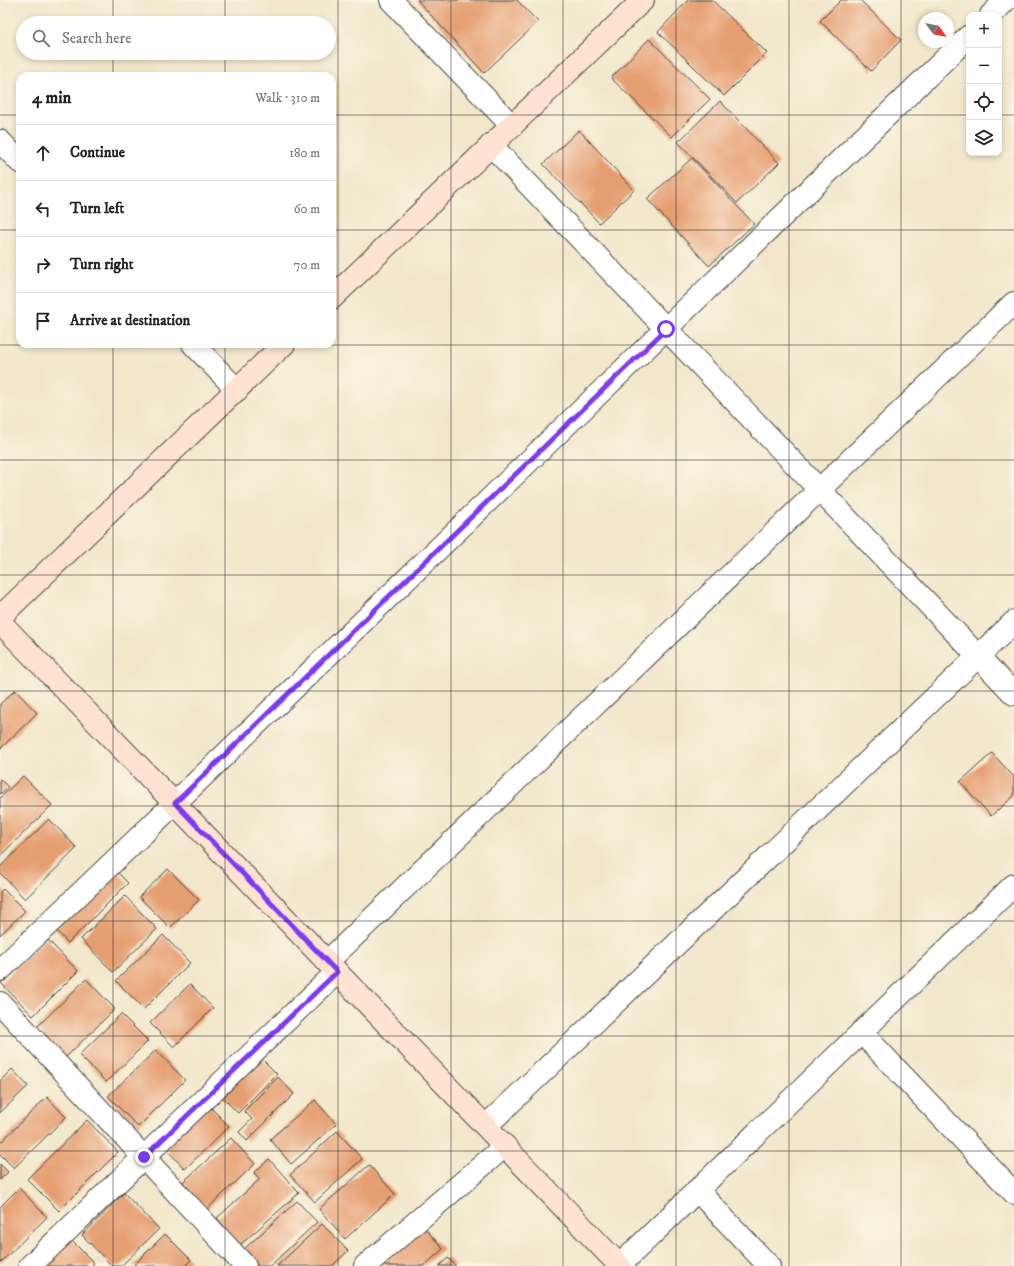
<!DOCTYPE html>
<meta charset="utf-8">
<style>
body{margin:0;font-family:"IM FELL DW Pica",serif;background:#f6f6f6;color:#222}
.controls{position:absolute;right:12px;top:12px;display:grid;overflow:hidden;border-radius:8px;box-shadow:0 2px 6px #0003}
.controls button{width:36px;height:36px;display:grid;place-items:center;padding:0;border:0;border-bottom:1px solid #e0e0e0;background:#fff;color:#222;font:20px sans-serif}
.compass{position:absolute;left:918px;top:12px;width:36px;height:36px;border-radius:50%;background:#fff;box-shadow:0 2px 6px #0003;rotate:123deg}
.stop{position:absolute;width:12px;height:12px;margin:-9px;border:3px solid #7c3aed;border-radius:50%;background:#fff}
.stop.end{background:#7c3aed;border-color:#fff;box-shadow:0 1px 4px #0008}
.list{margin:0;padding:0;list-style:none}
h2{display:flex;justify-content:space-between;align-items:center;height:52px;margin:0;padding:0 16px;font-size:17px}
h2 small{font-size:13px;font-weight:400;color:#767676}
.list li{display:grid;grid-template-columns:26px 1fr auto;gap:12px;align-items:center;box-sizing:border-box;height:56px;padding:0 16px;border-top:1px solid #e0e0e0}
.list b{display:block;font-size:15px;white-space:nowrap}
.list em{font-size:13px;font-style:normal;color:#767676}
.icon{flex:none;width:22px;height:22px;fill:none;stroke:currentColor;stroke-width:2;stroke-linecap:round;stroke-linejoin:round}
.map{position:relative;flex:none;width:1014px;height:1266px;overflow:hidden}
.search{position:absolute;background:#fff;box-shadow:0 2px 6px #0003;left:16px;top:16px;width:320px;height:44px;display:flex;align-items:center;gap:10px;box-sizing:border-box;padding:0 14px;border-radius:22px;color:#767676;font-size:15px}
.panel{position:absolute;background:#fff;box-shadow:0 2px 6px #0003;left:16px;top:72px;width:320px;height:276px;border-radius:12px}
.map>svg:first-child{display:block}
</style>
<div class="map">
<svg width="1014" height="1266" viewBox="0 0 1014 1266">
<rect width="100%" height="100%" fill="#fcf5e5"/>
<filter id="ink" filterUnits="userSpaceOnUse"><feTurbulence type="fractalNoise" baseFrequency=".025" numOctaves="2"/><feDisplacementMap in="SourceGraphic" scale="8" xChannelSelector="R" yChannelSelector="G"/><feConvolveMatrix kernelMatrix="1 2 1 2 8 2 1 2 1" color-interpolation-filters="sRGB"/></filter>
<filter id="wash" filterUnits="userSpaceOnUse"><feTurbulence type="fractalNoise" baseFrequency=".012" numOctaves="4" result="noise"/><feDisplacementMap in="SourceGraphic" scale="16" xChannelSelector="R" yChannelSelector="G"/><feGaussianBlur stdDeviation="0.9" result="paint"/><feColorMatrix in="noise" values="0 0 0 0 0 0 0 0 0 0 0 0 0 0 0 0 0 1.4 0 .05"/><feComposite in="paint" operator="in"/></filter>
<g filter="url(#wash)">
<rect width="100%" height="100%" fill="#f2e7cb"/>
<g id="blocks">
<!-- building -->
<path fill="#e59e71" d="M417 0H517L538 22 484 73Z
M688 0H712L767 53 724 96 658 32Z
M841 0H860L901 40 871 71 820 21Z
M649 39 710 99 672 137 611 78Z
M720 101 779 163 737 203 678 142Z
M579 130 634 190 599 223 543 164Z
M692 158 754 224 709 266 647 199Z
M15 690 37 713 0 749V704Z
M992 753 1014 777V796L991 816 960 782Z
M23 776 52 805 0 856V798Z
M0 779 8 787 0 794Z
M49 819 77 848 25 899 0 873V867Z
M112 867 128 883 68 943 52 926Z
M168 869 199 900 170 928 139 897Z
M3 889 25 911 0 935V892Z
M125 896 157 929 113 972 81 939Z
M163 935 190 963 144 1009 116 981Z
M46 938 78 971 33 1016 1 983Z
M86 979 115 1009 65 1058 36 1028Z
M190 984 213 1008 174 1047 150 1023Z
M121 1014 148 1041 106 1082 79 1055Z
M156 1050 185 1080 138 1127 108 1096Z
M258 1055 277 1074 238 1113 219 1094Z
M12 1069 28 1086 0 1113V1081Z
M278 1077 294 1094 247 1141 239 1132 252 1119 244 1111Z
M47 1097 66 1117 14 1168 0 1154V1143Z
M315 1100 336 1124 291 1164 270 1139Z
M205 1102 229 1126 185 1169 162 1145Z
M87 1120 118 1152 59 1211 27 1179Z
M337 1131 362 1159 315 1202 290 1175Z
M231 1138 255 1164 207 1209 183 1182Z
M269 1159 299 1193 240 1245 217 1218 260 1179 254 1173Z
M0 1164 8 1172 0 1180Z
M369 1165 395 1194 345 1239 319 1209Z
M19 1188 47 1217 0 1263V1207Z
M124 1193 159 1229 121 1266H112L82 1235Z
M297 1201 317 1222 270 1266H258L243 1250Z
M322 1224 348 1251 332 1266H277Z
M423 1226 443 1249 424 1266H379Z
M165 1234 191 1260 185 1266H133Z
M67 1236 94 1263 91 1266H36Z
M448 1258 456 1266H439Z"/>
</g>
</g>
<g filter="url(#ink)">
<use href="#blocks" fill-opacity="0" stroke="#494743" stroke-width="1"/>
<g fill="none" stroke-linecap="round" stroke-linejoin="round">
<defs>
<path id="street" d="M391 0 512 126
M991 15 1006 0
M0 141 20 162
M491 145 1014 694
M193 344 237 390
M327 962 1014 303
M0 970 175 803 969 36
M0 1003 245 1266
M861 1032 1014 1193
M486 1126 1014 622
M697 1190 769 1266
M620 1265 1014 885
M30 1266 337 972
M365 1266 505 1146"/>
<path id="secondary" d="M332 298 643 0
M0 617 284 344
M0 622 620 1266"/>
</defs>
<!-- street casing -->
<use href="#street" stroke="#494743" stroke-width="24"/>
<!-- secondary casing -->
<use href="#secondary" stroke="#494743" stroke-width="24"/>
<!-- street -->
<use href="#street" stroke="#fff" stroke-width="22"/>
<!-- secondary -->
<use href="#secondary" stroke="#fee3d2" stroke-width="22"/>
</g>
</g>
<g fill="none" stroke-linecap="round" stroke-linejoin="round" filter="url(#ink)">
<!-- route -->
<path stroke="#7c3aed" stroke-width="5" d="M144 1157 337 972 175 803 666 329"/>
</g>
<!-- grid -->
<path fill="none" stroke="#2b2b2b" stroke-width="1" stroke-opacity="0.55" d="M113 0V23M225 0V23M338 0V1266M451 0V1266M563 0V1266M676 0V1266M789 0V1266M901 0V1266M113 53V76M225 53V76M0 115H20M332 115H969M999 115H1014M0 230H20M332 230H1014M113 344V1266M225 344V1266M0 345H1014M0 460H1014M0 575H1014M0 691H1014M0 806H1014M0 921H1014M0 1036H1014M0 1151H1014"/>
</svg>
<div class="controls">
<button>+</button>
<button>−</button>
<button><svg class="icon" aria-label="locate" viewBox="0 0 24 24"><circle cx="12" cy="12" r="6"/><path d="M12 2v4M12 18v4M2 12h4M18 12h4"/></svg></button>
<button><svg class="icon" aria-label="layers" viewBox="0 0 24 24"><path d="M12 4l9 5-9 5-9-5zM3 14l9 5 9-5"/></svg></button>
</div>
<svg class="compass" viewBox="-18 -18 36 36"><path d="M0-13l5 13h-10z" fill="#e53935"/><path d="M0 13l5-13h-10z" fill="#767676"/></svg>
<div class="stop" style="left:666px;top:329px"></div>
<div class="stop end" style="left:144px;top:1157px"></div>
<div class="search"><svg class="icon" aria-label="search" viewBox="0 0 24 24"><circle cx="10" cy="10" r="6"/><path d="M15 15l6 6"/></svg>Search here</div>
<section class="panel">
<h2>4 min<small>Walk · 310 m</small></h2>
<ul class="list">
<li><svg class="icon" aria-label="ahead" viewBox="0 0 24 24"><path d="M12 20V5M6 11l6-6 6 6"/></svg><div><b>Continue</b></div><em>180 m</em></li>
<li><svg class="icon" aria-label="left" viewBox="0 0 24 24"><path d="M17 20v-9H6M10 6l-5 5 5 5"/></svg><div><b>Turn left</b></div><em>60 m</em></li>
<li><svg class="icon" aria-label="right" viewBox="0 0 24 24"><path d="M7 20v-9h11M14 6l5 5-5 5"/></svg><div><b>Turn right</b></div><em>70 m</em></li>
<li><svg class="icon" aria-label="arrive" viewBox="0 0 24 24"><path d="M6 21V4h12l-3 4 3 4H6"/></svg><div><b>Arrive at destination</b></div></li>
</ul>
</section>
</div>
